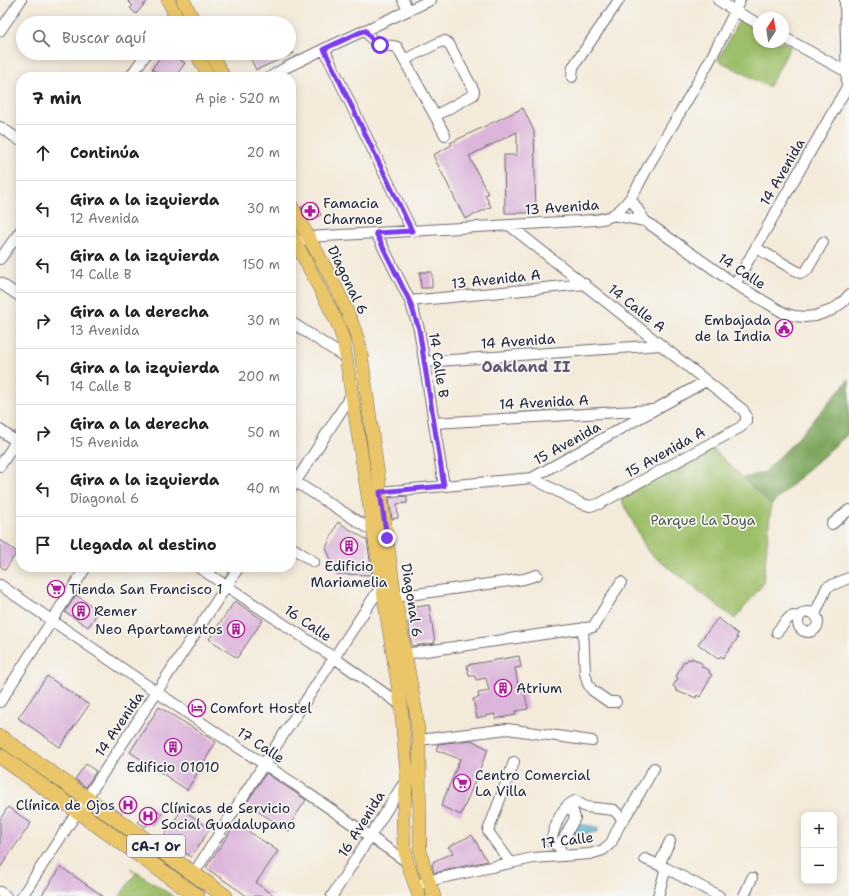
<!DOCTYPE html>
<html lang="es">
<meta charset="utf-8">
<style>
body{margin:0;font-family:"Shantell Sans",sans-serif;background:#f2f2f2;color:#222}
.controls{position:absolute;right:12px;bottom:12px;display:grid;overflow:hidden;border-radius:8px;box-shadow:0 2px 10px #0003}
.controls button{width:36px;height:36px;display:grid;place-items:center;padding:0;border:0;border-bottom:1px solid #e0e0e0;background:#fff;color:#222;font:20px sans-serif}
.compass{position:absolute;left:753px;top:12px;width:36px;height:36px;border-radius:50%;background:#fff;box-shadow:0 2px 10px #0003;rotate:12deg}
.stop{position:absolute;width:12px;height:12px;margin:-9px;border:3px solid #7c3aed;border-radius:50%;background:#fff}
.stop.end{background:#7c3aed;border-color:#fff;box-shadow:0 1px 4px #0008}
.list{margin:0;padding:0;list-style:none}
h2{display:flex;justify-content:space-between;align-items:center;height:52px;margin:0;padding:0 16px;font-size:17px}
h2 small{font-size:13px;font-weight:400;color:#767676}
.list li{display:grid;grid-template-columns:26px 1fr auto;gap:12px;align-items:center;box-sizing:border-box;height:56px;padding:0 16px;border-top:1px solid #e0e0e0}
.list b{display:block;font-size:15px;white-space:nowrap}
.list p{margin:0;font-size:13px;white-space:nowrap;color:#767676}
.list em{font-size:13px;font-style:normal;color:#767676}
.icon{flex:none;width:22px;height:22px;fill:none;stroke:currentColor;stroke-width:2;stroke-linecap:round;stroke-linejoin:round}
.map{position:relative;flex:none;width:849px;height:896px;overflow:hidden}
.search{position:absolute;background:#fff;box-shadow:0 2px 10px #0003;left:16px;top:16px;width:280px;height:44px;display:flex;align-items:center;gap:10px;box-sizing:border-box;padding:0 14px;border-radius:22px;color:#767676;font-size:15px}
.panel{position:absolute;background:#fff;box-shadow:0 2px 10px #0003;left:16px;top:72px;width:280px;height:500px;border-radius:16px}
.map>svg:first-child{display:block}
</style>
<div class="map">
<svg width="849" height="896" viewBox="0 0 849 896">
<rect width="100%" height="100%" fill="#f6f6f2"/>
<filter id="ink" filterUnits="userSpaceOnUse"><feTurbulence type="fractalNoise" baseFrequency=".025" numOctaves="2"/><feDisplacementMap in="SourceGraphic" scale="8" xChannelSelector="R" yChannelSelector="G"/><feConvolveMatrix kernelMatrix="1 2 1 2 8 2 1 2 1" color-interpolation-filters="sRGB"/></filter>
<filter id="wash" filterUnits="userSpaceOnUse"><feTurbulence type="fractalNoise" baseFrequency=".012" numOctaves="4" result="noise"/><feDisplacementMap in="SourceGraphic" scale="16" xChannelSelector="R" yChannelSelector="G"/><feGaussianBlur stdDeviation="0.9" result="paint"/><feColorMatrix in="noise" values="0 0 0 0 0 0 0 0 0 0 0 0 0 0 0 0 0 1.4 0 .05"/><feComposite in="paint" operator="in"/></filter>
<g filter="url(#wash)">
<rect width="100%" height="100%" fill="#f4ead9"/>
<!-- green -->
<path fill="#9ebf69" stroke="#607052" d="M740 19 759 29V42H783L791 46 769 87 718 60Z
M711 447 771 505 763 584 735 619 648 552 620 497Z
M130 868 173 896H120L136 873Z"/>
<!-- forest -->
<path fill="#7ea65d" stroke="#50644c" d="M849 379V433L799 478 771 505 744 478 765 472 799 437Z"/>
<!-- water -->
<path fill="#4fabcd" stroke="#386684" d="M574 823 598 827V832L570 835Z"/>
<g id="blocks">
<!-- building -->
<path fill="#dcb5da" d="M127 0H148L136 14 130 8 133 6Z
M163 53H170L185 63 175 77H164L152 69Z
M248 53H294L256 70Z
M523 108 534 131 536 213H505L504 155H517V132L469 156 488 194 485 195 491 207 465 219 433 155 452 145 450 143Z
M314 201 321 215 309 221 301 207Z
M420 272H432V288H421Z
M407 496V503L397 504 398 518 392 519 389 498Z
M338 522 367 540 372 575 337 574 326 548Z
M0 540 17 552 5 570 0 566Z
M76 595 99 611 88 627 65 612Z
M235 601 263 620 237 658 209 639Z
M429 605 435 643 412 646 408 622 412 621 409 608Z
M718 618 738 634 736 637 738 638 723 658 721 656 718 659 698 644Z
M519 656 521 667 515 668 519 690 524 689 528 709 515 711 516 715 495 719V714L477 718 473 699 479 698 478 693 489 691 486 678 476 680 475 676H469L467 665Z
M692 658 703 664 701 666 710 671 709 673 712 675 700 697 697 695 696 698 687 694 686 695 675 690 676 688 673 686 678 678 676 677 684 661 686 662 688 659 691 660Z
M47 676 89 705 60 747 18 718Z
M159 707 216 742 187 790 130 752Z
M471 740 488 749 461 815 441 806 460 759 436 750 438 744Z
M86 764 96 771 86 787 75 779Z
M266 773 306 800 291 823 293 824 289 831 246 804Z
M151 806 162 814 155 825 150 821 145 827 138 822Z
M8 807 31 823 0 868V819Z
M182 809 210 829 191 857 163 838Z
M236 823 278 851 256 883 275 896H247L206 868Z
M472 835 487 861 434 873 432 865 434 861 453 853 448 847Z
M61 867 103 896H41Z"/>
</g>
</g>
<g filter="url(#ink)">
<use href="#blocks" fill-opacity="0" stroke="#6c6872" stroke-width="1"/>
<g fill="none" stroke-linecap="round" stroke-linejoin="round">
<defs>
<path id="minor" d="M403 0 408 10
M718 0 735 11 759 24
M168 23 174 14
M365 30C369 35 373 43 380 45 386 46 391 45 397 47L435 116 473 95 474 91 449 44 445 41 440 42 404 60
M0 31 21 0
M783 37 849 73
M324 49 412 231
M130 77 147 53
M270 77 283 69 324 49 431 0
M572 77 573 67 619 0
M435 116 445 135
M0 127 21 141
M631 199 645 221
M613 215 645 221 735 284 784 313 795 316 805 317 815 316 832 310 843 302 849 295
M509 225 743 410 746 415V421L741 427 599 504 590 506 580 503 532 478
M376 233 410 301 419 329 444 486
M756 248 800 273 804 272 807 270 823 242
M291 250 296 243 308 237 578 221C589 220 603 221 613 215 633 202 641 178 653 158 684 106 715 55 740 0
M0 259 21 230
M0 283 21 297
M735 284 847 87 845 0
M410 301 585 284
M291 322 346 358
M424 362 661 345
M434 423 652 410
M0 430 21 445
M0 466 21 434
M291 479 373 531
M291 489 352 394
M380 492 532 478 706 381
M832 524 849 510
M291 547 314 562
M198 567 333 657 401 705
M0 585 224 738 293 783 407 862
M395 597 524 579 537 575
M798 622a10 10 0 1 1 20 0a10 10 0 1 1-20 0Z
M815 614 827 587 849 578
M583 628 585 673 588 684 592 690 609 702H616
M777 632 786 621 790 617 794 616 799 618
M405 654 593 627 621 582
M0 702 86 567
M419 740 507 729 592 741
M558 846 564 838 575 818 573 811 566 807
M564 856 558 846 551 842C554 828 560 807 575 801L586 807 614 810 623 820
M645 859 666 868 719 896
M511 863 489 833 488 831 514 762
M659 865 670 841
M194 873 264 764 382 585
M415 886 432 880 533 858 590 854 603 850 611 843 619 826 631 808 654 768
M0 892 6 896
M22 896 239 567
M332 896 407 778
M658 896 666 868
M744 896 752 878"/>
<path id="major" d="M168 0 179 23
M183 0 195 23
M196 53 209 77
M211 53 224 77
M291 205C315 251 345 296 360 346L395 597 416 713 419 740 420 850 424 867 434 896
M291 233 337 322 343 339 401 705 407 777 403 818 404 846 407 862 419 896"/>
<path id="highway" d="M0 737 225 896
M0 756 197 896"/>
</defs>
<!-- minor casing -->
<use href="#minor" stroke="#6c6872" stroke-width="12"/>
<!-- major casing -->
<use href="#major" stroke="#6c6872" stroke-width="14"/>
<!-- highway casing -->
<use href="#highway" stroke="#6c6872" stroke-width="16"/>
<!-- minor -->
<use href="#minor" stroke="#fff" stroke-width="10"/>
<!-- major -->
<use href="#major" stroke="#eac669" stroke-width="13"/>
<!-- highway -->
<use href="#highway" stroke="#eac669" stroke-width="15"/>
</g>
</g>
<g fill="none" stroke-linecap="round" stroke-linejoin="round" filter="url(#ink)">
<!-- route -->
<path stroke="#7c3aed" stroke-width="5" d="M380 45 374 42 365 30 324 49 412 231 376 233 410 302 419 329 444 486 380 492 387 538"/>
</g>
<!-- icons -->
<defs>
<symbol id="pharmacy-ring" viewBox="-11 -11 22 22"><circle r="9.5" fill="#f6f6f2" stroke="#b5179e" stroke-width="1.5"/><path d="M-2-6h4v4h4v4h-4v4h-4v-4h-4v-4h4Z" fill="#b5179e"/></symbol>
<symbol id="civic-ring" viewBox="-11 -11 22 22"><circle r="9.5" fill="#f6f6f2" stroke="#b5179e" stroke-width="1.5"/><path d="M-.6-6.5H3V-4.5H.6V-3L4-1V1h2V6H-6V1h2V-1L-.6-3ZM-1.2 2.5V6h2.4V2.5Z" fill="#b5179e"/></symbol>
<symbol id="building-ring" viewBox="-11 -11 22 22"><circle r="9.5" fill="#f6f6f2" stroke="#b5179e" stroke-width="1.5"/><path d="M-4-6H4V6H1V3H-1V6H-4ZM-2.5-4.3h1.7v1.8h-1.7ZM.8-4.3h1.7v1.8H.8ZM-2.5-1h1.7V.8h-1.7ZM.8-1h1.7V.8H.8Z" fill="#b5179e"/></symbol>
<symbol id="supermarket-ring" viewBox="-11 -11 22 22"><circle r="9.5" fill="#f6f6f2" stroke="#b5179e" stroke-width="1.5"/><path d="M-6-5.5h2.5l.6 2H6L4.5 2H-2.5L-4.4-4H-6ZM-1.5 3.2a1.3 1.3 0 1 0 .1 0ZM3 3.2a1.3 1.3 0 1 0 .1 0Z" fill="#b5179e"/></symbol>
<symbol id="hotel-ring" viewBox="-11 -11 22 22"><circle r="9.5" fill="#f6f6f2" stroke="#b5179e" stroke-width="1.5"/><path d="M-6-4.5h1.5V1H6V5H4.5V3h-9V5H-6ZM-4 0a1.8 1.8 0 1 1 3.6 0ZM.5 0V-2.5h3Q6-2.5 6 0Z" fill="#b5179e"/></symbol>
<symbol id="hospital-ring" viewBox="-11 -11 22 22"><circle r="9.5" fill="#f6f6f2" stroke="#b5179e" stroke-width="1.5"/><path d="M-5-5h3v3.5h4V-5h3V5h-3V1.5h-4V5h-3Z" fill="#b5179e"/></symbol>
</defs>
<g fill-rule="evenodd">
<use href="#pharmacy-ring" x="300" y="201" width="20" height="20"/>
<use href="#civic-ring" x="774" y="318" width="20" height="20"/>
<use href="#building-ring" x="339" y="536" width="20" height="20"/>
<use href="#supermarket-ring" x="46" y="579" width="20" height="20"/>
<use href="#building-ring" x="71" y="601" width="20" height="20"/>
<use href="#building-ring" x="226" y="619" width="20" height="20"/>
<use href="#building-ring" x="493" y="678" width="20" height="20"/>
<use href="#hotel-ring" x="187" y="698" width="20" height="20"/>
<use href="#building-ring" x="163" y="737" width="20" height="20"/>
<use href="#supermarket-ring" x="452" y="773" width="20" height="20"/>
<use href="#hospital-ring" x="118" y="795" width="20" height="20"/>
<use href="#hospital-ring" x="138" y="806" width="20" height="20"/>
</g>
<g text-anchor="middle" stroke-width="3.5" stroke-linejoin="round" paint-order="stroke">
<!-- shield labels -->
<rect fill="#f6f6f2" stroke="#626272" stroke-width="1" x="127" y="835" width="58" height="22" rx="3"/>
<g font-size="13" font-weight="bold" fill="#22223b">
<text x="156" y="851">CA-1 Or</text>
</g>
<!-- street labels -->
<g font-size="14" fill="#22223b" stroke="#f6f6f2">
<text transform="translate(782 172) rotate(-60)" y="5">14 Avenida</text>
<text transform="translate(562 207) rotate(-4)" y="5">13 Avenida</text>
<text transform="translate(742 271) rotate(33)" y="5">14 Calle</text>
<text transform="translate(496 279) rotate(-6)" y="5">13 Avenida A</text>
<text transform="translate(348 280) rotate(64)" y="5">Diagonal 6</text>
<text transform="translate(637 308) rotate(38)" y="5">14 Calle A</text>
<text transform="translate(518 341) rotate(-4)" y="5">14 Avenida</text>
<text transform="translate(439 365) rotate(81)" y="5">14 Calle B</text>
<text transform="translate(544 402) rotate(-3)" y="5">14 Avenida A</text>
<text transform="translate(567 443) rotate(-29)" y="5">15 Avenida</text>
<text transform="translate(665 452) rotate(-29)" y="5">15 Avenida A</text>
<text transform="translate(412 600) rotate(81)" y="5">Diagonal 6</text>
<text transform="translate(308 623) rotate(34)" y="5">16 Calle</text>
<text transform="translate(119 724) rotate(-56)" y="5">14 Avenida</text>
<text transform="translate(261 745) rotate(33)" y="5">17 Calle</text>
<text transform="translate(361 824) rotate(-58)" y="5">16 Avenida</text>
<text transform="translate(567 840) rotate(-7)" y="5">17 Calle</text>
</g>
<!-- poi labels -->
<g font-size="14" fill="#22223b" stroke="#f6f6f2" text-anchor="start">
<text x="323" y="208">Famacia<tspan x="323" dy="16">Charmoe</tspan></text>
<text x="771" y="325" text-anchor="end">Embajada<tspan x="771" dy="16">de la India</tspan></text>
<text x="349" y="571" text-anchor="middle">Edificio<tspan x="349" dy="16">Mariamelia</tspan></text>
<text x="69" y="594">Tienda San Francisco 1</text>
<text x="94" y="616">Remer</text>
<text x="223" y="634" text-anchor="end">Neo Apartamentos</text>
<text x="516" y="693">Atrium</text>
<text x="210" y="713">Comfort Hostel</text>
<text x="173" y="772" text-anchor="middle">Edificio 01010</text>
<text x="475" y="780">Centro Comercial<tspan x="475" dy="16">La Villa</tspan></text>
<text x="115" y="810" text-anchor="end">Clínica de Ojos</text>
<text x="161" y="813">Clínicas de Servicio<tspan x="161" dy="16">Social Guadalupano</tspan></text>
</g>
<!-- park labels -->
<g font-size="14" fill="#4d594b" stroke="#f6f6f2">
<text x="703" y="525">Parque La Joya</text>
</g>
<!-- neighbourhood labels -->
<g font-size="15" font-weight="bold" fill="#635573" stroke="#f6f6f2">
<text x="526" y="372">Oakland II</text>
</g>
</g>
</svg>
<div class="controls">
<button>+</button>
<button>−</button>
</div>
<svg class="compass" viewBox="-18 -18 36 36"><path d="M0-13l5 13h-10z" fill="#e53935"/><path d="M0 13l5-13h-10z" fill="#767676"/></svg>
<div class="stop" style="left:380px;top:45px"></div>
<div class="stop end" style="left:387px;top:538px"></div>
<div class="search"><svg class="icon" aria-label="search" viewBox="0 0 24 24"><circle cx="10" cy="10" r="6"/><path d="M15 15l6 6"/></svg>Buscar aquí</div>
<section class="panel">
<h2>7 min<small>A pie · 520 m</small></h2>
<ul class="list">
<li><svg class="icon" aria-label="ahead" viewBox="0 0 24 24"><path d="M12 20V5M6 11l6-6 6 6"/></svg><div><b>Continúa</b></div><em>20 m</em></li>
<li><svg class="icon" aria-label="left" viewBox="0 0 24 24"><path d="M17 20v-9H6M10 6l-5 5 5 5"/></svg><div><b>Gira a la izquierda</b><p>12 Avenida</p></div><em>30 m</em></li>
<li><svg class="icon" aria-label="left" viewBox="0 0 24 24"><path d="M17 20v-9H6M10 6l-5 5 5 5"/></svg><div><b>Gira a la izquierda</b><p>14 Calle B</p></div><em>150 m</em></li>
<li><svg class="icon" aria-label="right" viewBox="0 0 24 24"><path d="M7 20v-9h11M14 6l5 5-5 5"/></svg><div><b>Gira a la derecha</b><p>13 Avenida</p></div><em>30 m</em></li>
<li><svg class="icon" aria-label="left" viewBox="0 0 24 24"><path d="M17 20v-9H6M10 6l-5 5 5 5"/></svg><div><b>Gira a la izquierda</b><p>14 Calle B</p></div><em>200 m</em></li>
<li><svg class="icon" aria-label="right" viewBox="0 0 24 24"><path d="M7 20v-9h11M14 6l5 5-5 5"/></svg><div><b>Gira a la derecha</b><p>15 Avenida</p></div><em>50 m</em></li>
<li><svg class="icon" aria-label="left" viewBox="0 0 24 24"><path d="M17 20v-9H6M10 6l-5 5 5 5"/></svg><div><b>Gira a la izquierda</b><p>Diagonal 6</p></div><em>40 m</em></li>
<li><svg class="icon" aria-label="arrive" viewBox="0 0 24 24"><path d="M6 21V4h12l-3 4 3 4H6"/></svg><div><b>Llegada al destino</b></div></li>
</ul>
</section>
</div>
